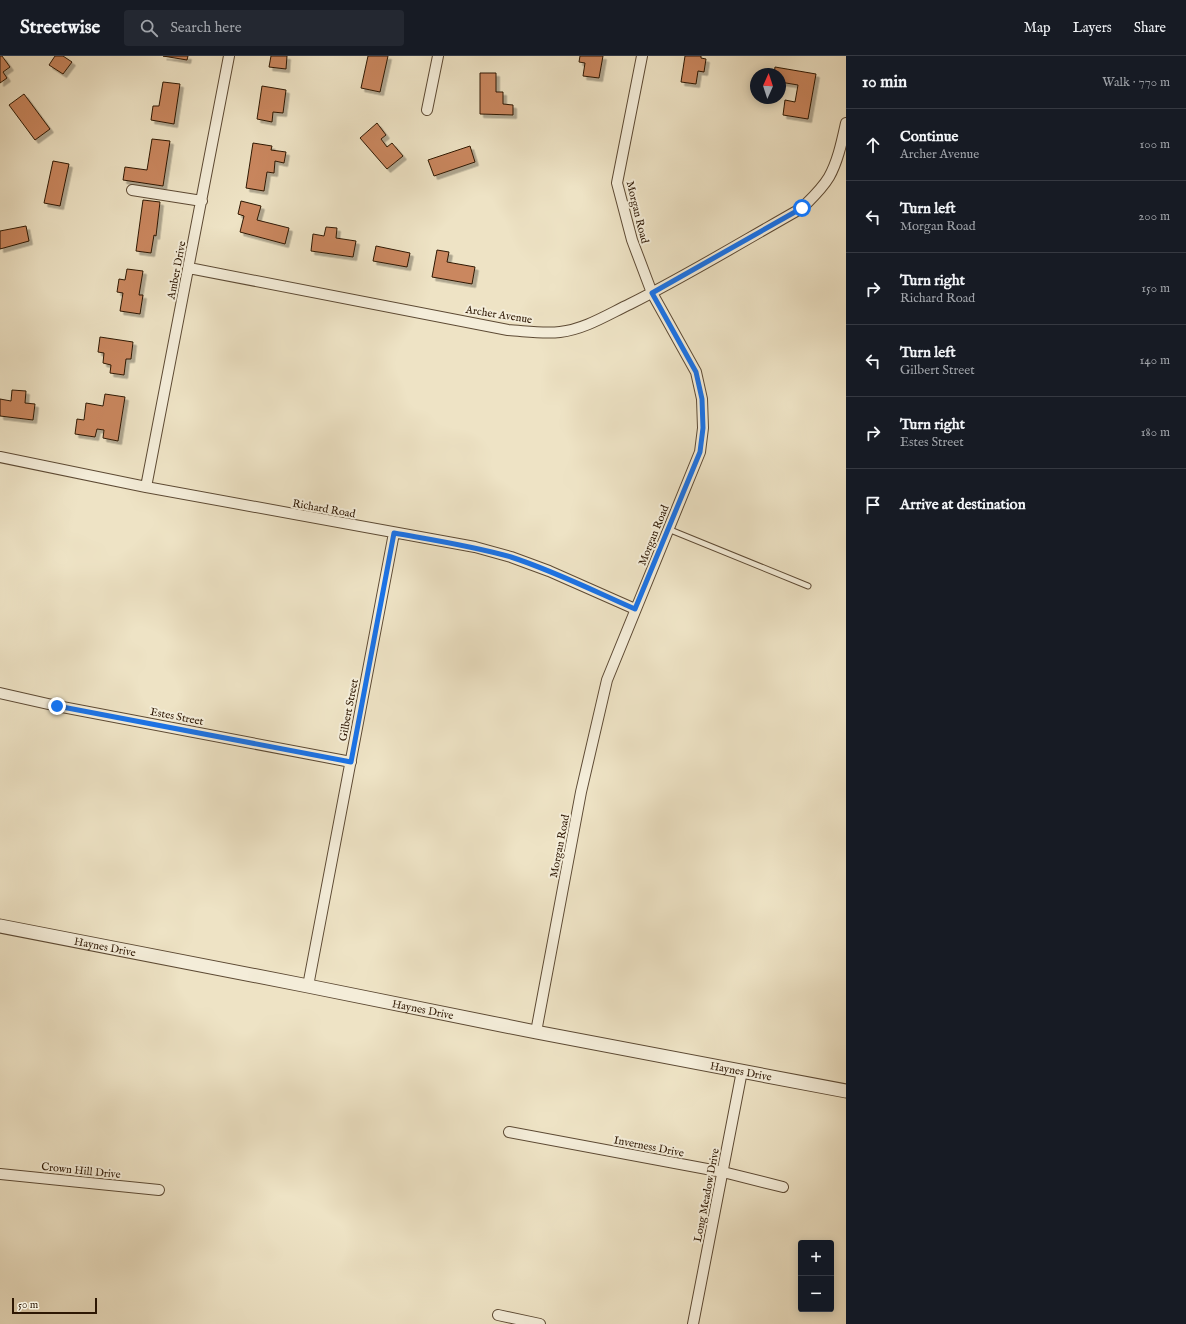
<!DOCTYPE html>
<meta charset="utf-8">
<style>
body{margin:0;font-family:"IM FELL English",serif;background:#242831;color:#f1f3f6}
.controls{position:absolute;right:12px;bottom:12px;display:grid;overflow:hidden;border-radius:4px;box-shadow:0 2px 10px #0003}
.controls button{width:36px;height:36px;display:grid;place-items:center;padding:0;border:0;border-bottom:1px solid #363941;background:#171b24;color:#f1f3f6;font:20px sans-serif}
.compass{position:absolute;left:750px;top:12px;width:36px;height:36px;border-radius:50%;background:#171b24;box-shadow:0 2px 10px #0003;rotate:3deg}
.scale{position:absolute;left:12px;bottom:10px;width:85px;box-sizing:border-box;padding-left:4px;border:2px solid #2d1703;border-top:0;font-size:11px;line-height:14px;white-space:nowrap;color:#2d1703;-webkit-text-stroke:3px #f4edd9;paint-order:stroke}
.stop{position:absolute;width:12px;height:12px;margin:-9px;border:3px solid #1a73e8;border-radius:50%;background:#fff}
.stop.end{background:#1a73e8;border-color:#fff;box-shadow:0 1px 4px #0008}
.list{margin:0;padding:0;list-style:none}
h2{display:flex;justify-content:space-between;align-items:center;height:52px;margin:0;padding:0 16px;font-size:17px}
h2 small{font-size:13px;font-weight:400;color:#9ea1a6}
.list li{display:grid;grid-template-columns:26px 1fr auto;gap:12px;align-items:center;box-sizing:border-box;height:72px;padding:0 16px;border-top:1px solid #363941}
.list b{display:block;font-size:15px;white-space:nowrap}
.list p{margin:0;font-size:13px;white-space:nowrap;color:#9ea1a6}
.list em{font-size:13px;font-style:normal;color:#9ea1a6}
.icon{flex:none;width:22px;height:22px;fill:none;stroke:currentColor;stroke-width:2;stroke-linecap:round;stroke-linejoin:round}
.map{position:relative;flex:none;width:846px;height:1268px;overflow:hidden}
header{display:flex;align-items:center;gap:24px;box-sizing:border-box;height:56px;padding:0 20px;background:#171b24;border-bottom:1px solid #363941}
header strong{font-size:19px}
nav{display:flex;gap:22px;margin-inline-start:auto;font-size:14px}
.search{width:280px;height:36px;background:#242831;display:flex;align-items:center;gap:10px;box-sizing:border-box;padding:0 14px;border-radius:4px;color:#9ea1a6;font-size:15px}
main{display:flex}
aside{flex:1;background:#171b24}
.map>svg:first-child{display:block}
</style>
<header>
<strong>Streetwise</strong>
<div class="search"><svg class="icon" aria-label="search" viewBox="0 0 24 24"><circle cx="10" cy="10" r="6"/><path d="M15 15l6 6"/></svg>Search here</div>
<nav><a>Map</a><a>Layers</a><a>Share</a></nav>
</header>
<main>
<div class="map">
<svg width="846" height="1268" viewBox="0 0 846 1268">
<defs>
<filter id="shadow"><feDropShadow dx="3.5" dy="3.5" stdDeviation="0" flood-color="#0004"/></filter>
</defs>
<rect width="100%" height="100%" fill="#eee3c5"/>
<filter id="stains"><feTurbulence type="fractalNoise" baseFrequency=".005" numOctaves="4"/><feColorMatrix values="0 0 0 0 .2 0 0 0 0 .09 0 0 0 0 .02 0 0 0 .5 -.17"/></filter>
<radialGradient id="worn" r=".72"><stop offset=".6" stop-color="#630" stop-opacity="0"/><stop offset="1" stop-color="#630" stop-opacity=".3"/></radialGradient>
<!-- building -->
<path fill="#ca875e" stroke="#2d1703" filter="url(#shadow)" d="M0 0H2L10 11 3 16 7 22 0 27Z
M55 0H63L72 6 63 18 49 9Z
M163 0H188L187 4Z
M271 0H287L286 13 269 11Z
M368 0H388L380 36 361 32Z
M580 0H603L599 22 583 20 585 7 579 6Z
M685 0H701V2L706 3 704 16 698 15 696 28 681 26Z
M775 11 816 18 808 63 783 59 785 44 795 46 798 29 780 26V18H774Z
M480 17H496V36H503V48L513 49V59L480 58Z
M163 26 180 28 174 68 151 64 153 50H159Z
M262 30 286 34 283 57 273 56 272 66 257 63Z
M24 38 50 73 35 84 9 49Z
M377 67 386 79 381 83 387 91 392 87 403 100 387 113 360 82Z
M152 83 170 85 163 130 123 124 125 111 147 114Z
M253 87 272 90 271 94 286 96 284 107 275 105 274 117 267 116 264 135 246 132Z
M470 90 475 106 434 120 428 104Z
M53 105 69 108 60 150 44 147Z
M143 144 160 146 156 180 154 179 151 197 136 195Z
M241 145 261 150 257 164 289 172 285 188 240 176 244 160 238 158Z
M26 170 29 185 0 193V175Z
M326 171 337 172 336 182 356 185 353 201 311 195 313 178 324 180Z
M376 190 410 197 407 211 373 205Z
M437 194 449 196 447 206 475 211 472 228 432 221Z
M127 213 143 215 139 239H143L140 258 120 255 123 237 117 236 119 223 125 224Z
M100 281 133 286 131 303H126L124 319 110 317 111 309 103 307 104 297 98 296Z
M12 334 26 335 25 347 35 348 33 364 0 360V343L11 345Z
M105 338 125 341 118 385 103 382 104 374 97 373 95 381 75 378 77 363 84 364 86 347 103 350Z"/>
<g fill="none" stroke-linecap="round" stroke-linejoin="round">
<defs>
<path id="service" d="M668 473 808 530"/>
<path id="minor" d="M427 54 438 0
M132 134 202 145
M189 212 508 274C525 275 543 278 560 276 585 273 607 259 630 248 688 219 745 184 802 152 811 143 822 133 829 121 838 105 842 85 846 67
M0 401 146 431 475 491 511 501 549 515 635 553
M146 431 229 0
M0 637 57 650 351 706
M308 930 394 477
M536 976 581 736 607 624 700 396 703 372 702 343 696 316 652 237 632 184 617 127 642 0
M509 1076 723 1116 783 1131
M0 1118 159 1134
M498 1259 540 1268
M693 1268 742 1015"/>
<g id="tertiary">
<path id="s1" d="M0 870 308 930 536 976 846 1035"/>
</g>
</defs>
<!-- service casing -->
<use href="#service" stroke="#5d4a34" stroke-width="7"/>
<!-- minor casing -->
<use href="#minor" stroke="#5d4a34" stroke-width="12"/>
<!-- tertiary casing -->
<use href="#tertiary" stroke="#5d4a34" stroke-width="15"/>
<!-- service -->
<use href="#service" stroke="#f4edd9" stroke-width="5"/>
<!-- minor -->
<use href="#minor" stroke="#f4edd9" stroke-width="10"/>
<!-- tertiary -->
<use href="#tertiary" stroke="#f4edd9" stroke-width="13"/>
</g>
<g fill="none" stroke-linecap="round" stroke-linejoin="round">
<!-- route -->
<path stroke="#1a73e8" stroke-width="5" d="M57 650 351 706 394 477C433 484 473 490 511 501 554 515 594 535 635 553L700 396 703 372 702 343 696 316 652 237 802 152"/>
</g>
<g text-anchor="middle" stroke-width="4" stroke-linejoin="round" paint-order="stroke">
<!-- street labels -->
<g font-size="11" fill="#2d1703" stroke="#f4edd9">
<text transform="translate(638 156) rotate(76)" y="4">Morgan Road</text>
<text transform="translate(176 214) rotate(-79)" y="4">Amber Drive</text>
<text transform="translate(499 258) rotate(9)" y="4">Archer Avenue</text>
<text transform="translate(324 452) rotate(10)" y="4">Richard Road</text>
<text transform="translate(653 479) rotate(-68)" y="4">Morgan Road</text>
<text transform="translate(348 654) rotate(-79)" y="4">Gilbert Street</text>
<text transform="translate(177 660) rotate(11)" y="4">Estes Street</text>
<text transform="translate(559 790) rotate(-79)" y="4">Morgan Road</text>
<text dy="4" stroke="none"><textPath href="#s1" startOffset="107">Haynes Drive</textPath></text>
<text dy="4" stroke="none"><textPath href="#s1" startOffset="431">Haynes Drive</textPath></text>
<text dy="4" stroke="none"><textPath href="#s1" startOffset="755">Haynes Drive</textPath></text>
<text transform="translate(649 1090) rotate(11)" y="4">Inverness Drive</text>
<text transform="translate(81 1114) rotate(6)" y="4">Crown Hill Drive</text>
<text transform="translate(706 1139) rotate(-79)" y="4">Long Meadow Drive</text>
</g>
</g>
<rect width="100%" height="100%" filter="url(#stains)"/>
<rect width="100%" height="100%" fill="url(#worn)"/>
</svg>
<div class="controls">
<button>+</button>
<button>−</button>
</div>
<svg class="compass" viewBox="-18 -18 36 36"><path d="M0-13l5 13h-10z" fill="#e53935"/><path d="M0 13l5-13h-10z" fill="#9ea1a6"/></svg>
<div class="scale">50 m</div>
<div class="stop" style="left:802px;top:152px"></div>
<div class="stop end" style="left:57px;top:650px"></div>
</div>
<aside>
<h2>10 min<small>Walk · 770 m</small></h2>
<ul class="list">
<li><svg class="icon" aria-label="ahead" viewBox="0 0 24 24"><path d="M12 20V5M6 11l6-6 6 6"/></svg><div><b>Continue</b><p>Archer Avenue</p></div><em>100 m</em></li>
<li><svg class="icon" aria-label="left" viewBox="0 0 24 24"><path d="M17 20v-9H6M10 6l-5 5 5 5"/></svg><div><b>Turn left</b><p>Morgan Road</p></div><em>200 m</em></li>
<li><svg class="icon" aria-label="right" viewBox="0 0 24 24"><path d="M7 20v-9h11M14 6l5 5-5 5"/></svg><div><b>Turn right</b><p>Richard Road</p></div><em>150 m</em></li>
<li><svg class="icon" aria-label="left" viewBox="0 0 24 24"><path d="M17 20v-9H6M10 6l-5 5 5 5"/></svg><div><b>Turn left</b><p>Gilbert Street</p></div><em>140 m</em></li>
<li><svg class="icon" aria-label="right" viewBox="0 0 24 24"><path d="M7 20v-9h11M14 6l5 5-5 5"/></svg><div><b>Turn right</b><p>Estes Street</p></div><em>180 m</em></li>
<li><svg class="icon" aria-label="arrive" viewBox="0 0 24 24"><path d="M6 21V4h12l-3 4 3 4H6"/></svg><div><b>Arrive at destination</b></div></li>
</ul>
</aside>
</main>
